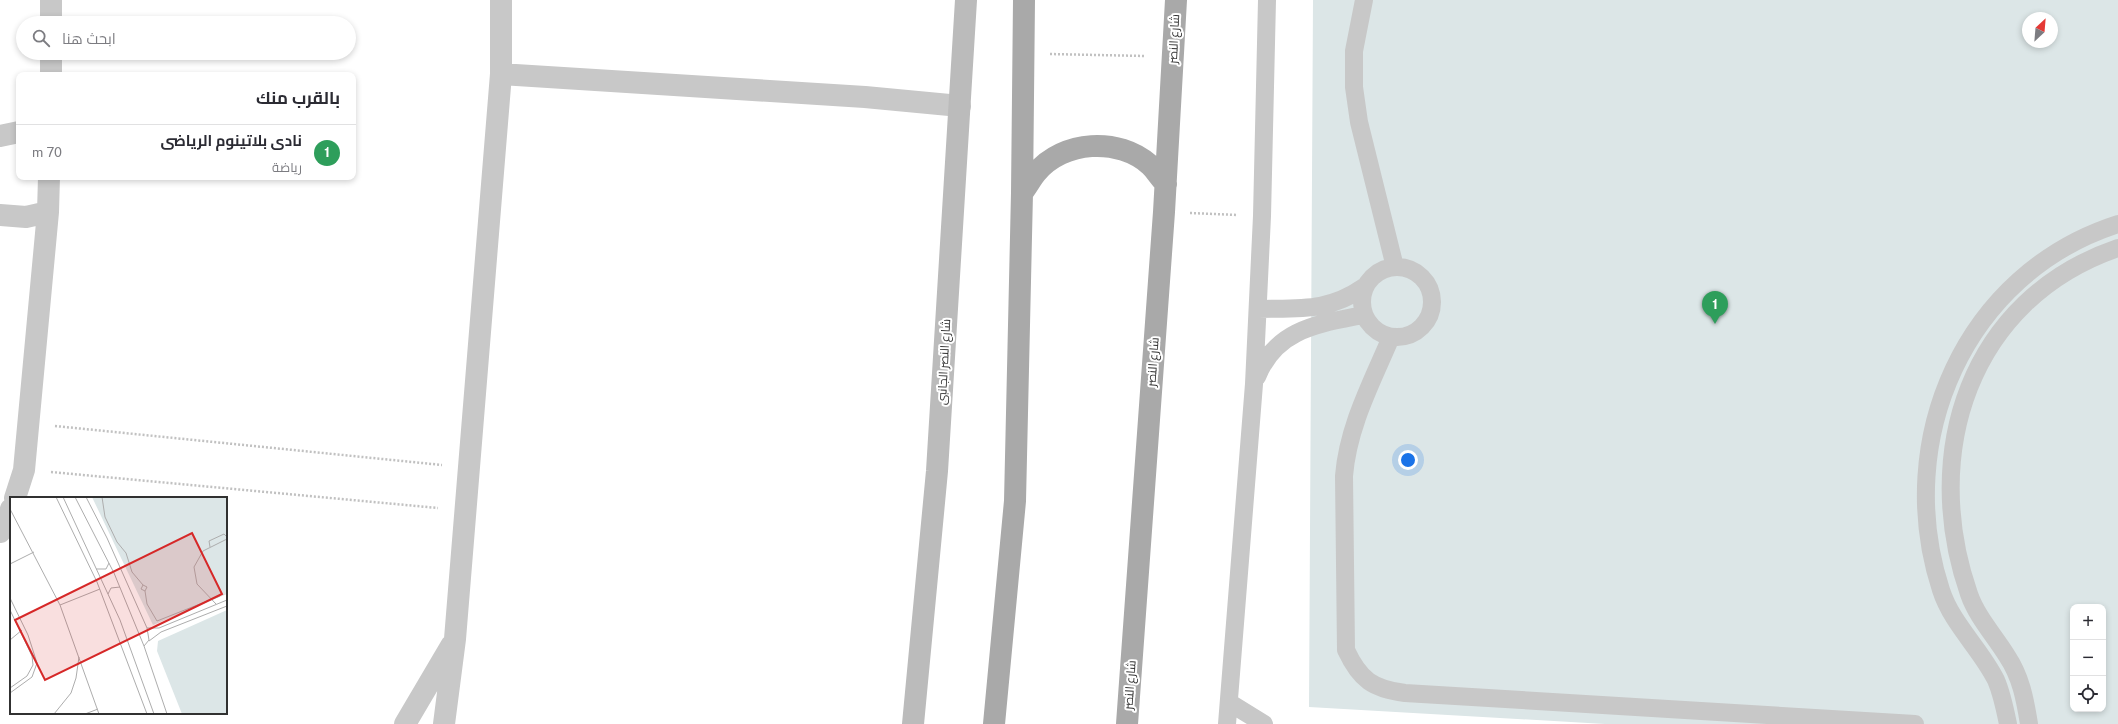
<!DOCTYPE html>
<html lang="ar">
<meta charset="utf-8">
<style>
body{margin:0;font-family:"Public Sans",Cairo,sans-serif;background:#f2f2f3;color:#2b2b33;direction:rtl}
.controls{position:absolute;right:12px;bottom:12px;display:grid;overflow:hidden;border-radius:8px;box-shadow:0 2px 6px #0003}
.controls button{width:36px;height:36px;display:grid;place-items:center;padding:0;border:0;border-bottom:1px solid #e1e1e2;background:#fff;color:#2b2b33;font:20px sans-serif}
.compass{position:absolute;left:2022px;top:12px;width:36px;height:36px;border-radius:50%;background:#fff;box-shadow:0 2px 6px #0003;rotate:26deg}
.you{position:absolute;left:1408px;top:460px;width:14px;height:14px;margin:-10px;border:3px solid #fff;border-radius:50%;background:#1a73e8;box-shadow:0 0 0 6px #1a73e833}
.badge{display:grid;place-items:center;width:26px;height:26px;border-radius:50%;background:#db2777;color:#fff;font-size:13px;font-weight:700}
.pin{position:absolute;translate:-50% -33px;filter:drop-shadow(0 1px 2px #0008)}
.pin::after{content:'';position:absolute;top:21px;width:14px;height:12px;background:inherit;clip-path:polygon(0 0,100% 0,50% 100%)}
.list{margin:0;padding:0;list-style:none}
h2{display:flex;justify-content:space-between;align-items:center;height:52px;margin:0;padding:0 16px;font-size:17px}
h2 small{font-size:13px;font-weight:400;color:#7c7c81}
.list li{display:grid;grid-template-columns:26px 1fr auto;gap:12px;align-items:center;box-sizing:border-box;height:56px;padding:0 16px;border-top:1px solid #e1e1e2}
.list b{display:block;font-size:15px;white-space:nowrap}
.list p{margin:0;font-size:13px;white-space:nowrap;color:#7c7c81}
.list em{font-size:13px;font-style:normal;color:#7c7c81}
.icon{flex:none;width:22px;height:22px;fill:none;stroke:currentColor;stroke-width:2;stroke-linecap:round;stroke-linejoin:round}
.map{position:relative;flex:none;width:2118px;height:724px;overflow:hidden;direction:ltr}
.search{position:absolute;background:#fff;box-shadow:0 2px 6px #0003;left:16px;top:16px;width:340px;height:44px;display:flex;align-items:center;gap:10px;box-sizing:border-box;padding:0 14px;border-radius:22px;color:#7c7c81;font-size:15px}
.panel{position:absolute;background:#fff;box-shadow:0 2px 6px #0003;left:16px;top:72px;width:340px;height:108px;border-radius:8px;direction:rtl}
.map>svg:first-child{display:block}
</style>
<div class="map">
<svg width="2118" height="724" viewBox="0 0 2118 724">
<rect width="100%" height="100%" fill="#fff"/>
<!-- green -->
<path fill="#dce6e7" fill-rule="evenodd" d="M1313 0H2118V724H1605L1309 707ZM2028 18H2052V42H2028ZM2073 607H2103V709H2073Z"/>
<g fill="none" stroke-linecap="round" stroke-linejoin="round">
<!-- path -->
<path stroke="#c1c1c1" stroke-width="2.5" stroke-dasharray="2 2" stroke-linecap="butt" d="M1050 54 1145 56
M1190 213 1237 215
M55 426 442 465
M51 472 438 508"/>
<!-- lane -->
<path stroke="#c8c8c8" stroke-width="18" d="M1364 0 1354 51V87L1359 122 1395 267
M1362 302a35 35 0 1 1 70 0a35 35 0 1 1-70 0Z
M1258 309C1300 308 1328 312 1364 287
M1391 337C1372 382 1348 426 1344 476L1346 650C1360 680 1373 689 1405 693L1915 724
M1257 377C1276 329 1318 324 1363 315
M1230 703 1264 724
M1227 724 1254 384 1262 216 1267 0
M2008 724C2005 709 2002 694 1996 680 1980 648 1952 624 1941 590 1892 440 1965 273 2118 224
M2029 724C2025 699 2021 677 2007 656 1994 635 1977 617 1969 594 1920 453 1969 299 2118 248"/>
<!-- street -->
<path stroke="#c8c8c8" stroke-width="22" d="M51 23V0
M501 74 865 97 960 106
M51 75V53
M0 136 19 132
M0 215 26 217 48 212
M15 498 24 470 48 212 49 177
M0 532 7 521 11 509
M405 724 451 646
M444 724 455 639 501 74V0"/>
<!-- secondary -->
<path stroke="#bbb" stroke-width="22" d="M913 724 937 471 966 0"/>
<!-- primary -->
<path stroke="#a9a9a9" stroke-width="22" d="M1022 193C1027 187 1031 179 1036 173 1063 140 1119 137 1150 165 1156 171 1160 178 1166 184
M994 724 1015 501 1022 193 1024 0
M1127 724 1164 212 1176 0"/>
</g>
<g text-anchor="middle" stroke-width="4" stroke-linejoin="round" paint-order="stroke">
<!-- street labels -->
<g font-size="12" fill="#313131" stroke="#fff">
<text transform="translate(1174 39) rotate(-87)" y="4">شارع النصر</text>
<text transform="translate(944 362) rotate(-87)" y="4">شارع النصر الجانبى</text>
<text transform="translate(1153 362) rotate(-86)" y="4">شارع النصر</text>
<text transform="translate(1130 685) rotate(-86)" y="4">شارع النصر</text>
</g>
</g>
<!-- overview -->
<g transform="translate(10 497)">
<rect width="217" height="217" fill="#fff"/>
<path d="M82 0H217V97L143 128ZM217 113V217H172L147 154 148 144Z" fill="#dce6e7"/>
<path fill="none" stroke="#adadad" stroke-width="1" d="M46 0 87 85 137 217M53 0 110 123 144 217M65 0 104 76 134 149 157 217M76 0 97 41 137 131 139 143 134 149M92 0 95 20 107 45 116 56 122 75 133 88 137 90 135 94 131 92 133 88M0 12 50 108 89 217M200 50 199 44 214 37 217 40M0 67 24 55M86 72H96L99 66M135 94 137 107 147 124 210 99M98 97 101 91 110 90M0 101 18 138 27 166 22 180 0 196M206 107 187 87 184 70 193 54 217 42M50 108 90 92M0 113 22 159 23 168 17 179 0 191M137 131H149L217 103M0 143 12 133M139 144 151 135 217 109M44 217 61 196 66 181 69 160M75 217 88 212"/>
<path fill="#d62828" fill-opacity="0.15" stroke="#d62828" stroke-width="2" d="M182 36 212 97 35 183 5 123Z"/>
<rect width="217" height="217" fill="none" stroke="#313131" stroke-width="2"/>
</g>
</svg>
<div class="controls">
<button>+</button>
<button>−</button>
<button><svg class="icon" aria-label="locate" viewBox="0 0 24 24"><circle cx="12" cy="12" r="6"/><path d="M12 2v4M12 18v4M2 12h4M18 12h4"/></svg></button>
</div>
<svg class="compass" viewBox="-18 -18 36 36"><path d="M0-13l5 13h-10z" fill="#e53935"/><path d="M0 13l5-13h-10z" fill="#7c7c81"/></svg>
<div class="you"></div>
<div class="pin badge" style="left:1715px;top:324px;background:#2e9e5b">1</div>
<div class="search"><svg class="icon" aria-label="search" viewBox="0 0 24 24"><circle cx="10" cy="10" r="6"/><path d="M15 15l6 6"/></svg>ابحث هنا</div>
<section class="panel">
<h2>بالقرب منك<small></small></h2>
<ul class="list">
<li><span class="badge" style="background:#2e9e5b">1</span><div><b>نادى بلاتينوم الرياضى</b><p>رياضة</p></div><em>70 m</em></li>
</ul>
</section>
</div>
